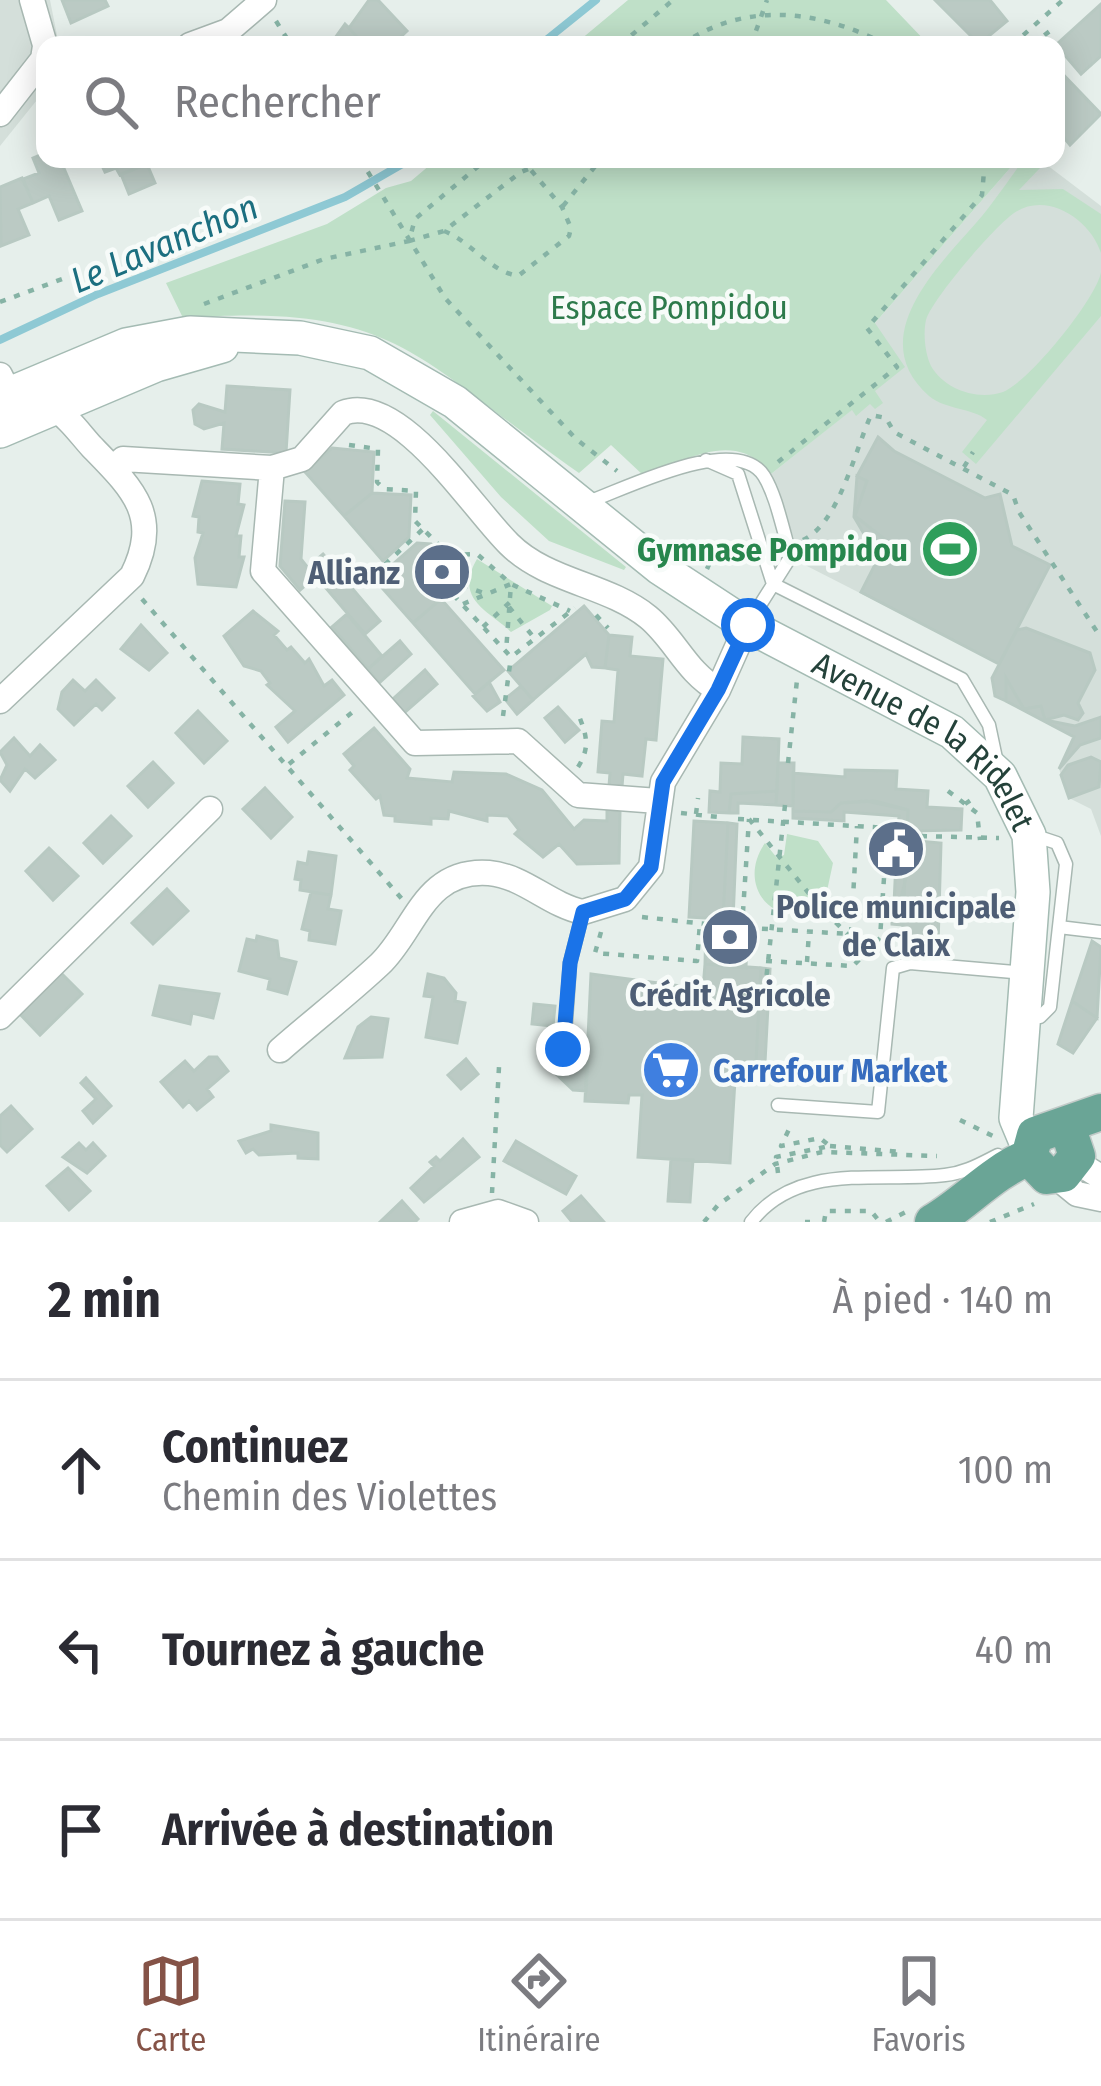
<!DOCTYPE html>
<html lang="fr">
<meta charset="utf-8">
<style>
body{margin:0;font-family:"Fira Sans Condensed",sans-serif;background:#f2f2f3;color:#2b2b33}
.stop{position:absolute;width:36px;height:36px;margin:-27px;border:9px solid #1a73e8;border-radius:50%;background:#fff}
.stop.end{background:#1a73e8;border-color:#fff;box-shadow:0 3px 12px #0008}
.list{margin:0;padding:0;list-style:none}
h2{display:flex;justify-content:space-between;align-items:center;height:156px;margin:0;padding:0 48px;font-size:51px}
h2 small{font-size:39px;font-weight:400;color:#7c7c81}
.list li{display:grid;grid-template-columns:78px 1fr auto;gap:36px;align-items:center;box-sizing:border-box;height:180px;padding:0 48px;border-top:3px solid #e1e1e2}
.list b{display:block;font-size:45px;white-space:nowrap}
.list p{margin:0;font-size:39px;white-space:nowrap;color:#7c7c81}
.list em{font-size:39px;font-style:normal;color:#7c7c81}
.icon{flex:none;width:66px;height:66px;fill:none;stroke:currentColor;stroke-width:2;stroke-linecap:round;stroke-linejoin:round}
.map{position:relative;flex:none;width:1101px;height:1222px;overflow:hidden}
.search{position:absolute;background:#fff;box-shadow:0 6px 30px #0003;left:36px;right:36px;top:36px;height:132px;display:flex;align-items:center;gap:30px;box-sizing:border-box;padding:0 42px;border-radius:24px;color:#7c7c81;font-size:45px}
.sheet{height:696px;background:#fff}
nav{display:flex;justify-content:space-around;align-items:center;box-sizing:border-box;height:168px;border-top:3px solid #e1e1e2;background:#fff;font-size:33px;color:#7c7c81}
nav a{display:grid;justify-items:center;gap:6px}
nav .on{color:#855347}
.map>svg:first-child{display:block}
</style>
<div class="map">
<svg width="1101" height="1222" viewBox="0 0 1101 1222">
<rect width="100%" height="100%" fill="#e6efeb"/>
<!-- built -->
<path fill="#d4dfda" d="M0 0H50L59 45H45V90L0 146Z
M1018 159H1039L1101 206V836L1091 809 1069 798 1059 769 1073 736 995 696 999 664 803 564 771 474 874 392 875 323Z"/>
<!-- green -->
<path fill="#bfe0c8" d="M628 0H886L929 45H574Z
M437 159H1018L875 323 905 367 875 391 883 403 875 409 870 404 856 416 852 410 771 474C736 428 687 460 644 476L611 445 579 473C416 360 400 302 183 318L166 283 327 224 386 188 411 181Z
M1024 159 1041 167 1019 190 1063 189 1101 214V253C1091 220 1047 190 1014 213 995 226 932 299 926 320 923 333 925 354 931 366 944 389 977 401 1003 392 1028 383 1097 298 1101 272V316L976 464 962 452 987 420C973 408 946 410 929 396 861 336 943 262 982 216 999 195 1010 178 1024 159Z
M433 411 626 567 624 570 549 541 501 497 430 415Z
M477 559 552 606 550 610 511 632C490 611 453 600 477 559Z
M787 834 818 841 833 863 825 900C781 938 733 889 765 843L777 858 784 855Z"/>
<g fill="none" stroke-linecap="round" stroke-linejoin="round">
<!-- stream -->
<path stroke="#8ec9d4" stroke-width="8" d="M540 45 596 0
M0 340 98 294 345 197 411 159"/>
</g>
<!-- building -->
<path fill="#bbcac4" stroke="#b8c9c2" stroke-width="3" d="M62 0H105L108 6 71 23Z
M369 0H378L407 31 392 45H364L349 28Z
M990 0 1007 21 979 44 935 0Z
M1101 4V56L1081 74 1056 45Z
M345 24 349 28 364 45H330Z
M1056 67 1101 114 1070 145 1056 128Z
M45 153V159H60L82 211 59 220 49 196 33 203 23 179 39 173 33 158Z
M99 159H144L147 164 120 175 116 168 105 172Z
M147 164 155 183 129 194 121 174Z
M22 178 33 203 18 209 29 235 1 246 0 187Z
M227 386 290 390 286 453 222 449 224 423 204 429 195 424 193 410 199 404 225 412Z
M878 437 894 451 985 498 1000 494 1012 546 1050 565 999 664 861 592 887 541 855 516 867 481 857 476Z
M332 448 374 452 372 493 344 516 305 472Z
M857 476 867 481 855 516 887 541 883 551 867 539 854 517Z
M202 481 240 484 238 504 244 505 236 536H241L239 557H244L236 587 198 584 195 558 203 533 198 532 199 517 193 516Z
M372 493 411 495 409 537 383 561 344 516Z
M285 501 305 502 301 559 315 577 300 590 280 566Z
M417 543 431 544 443 558 441 599 413 623 375 580Z
M323 554 380 621 365 634 308 567Z
M441 599 504 670 475 694 413 623Z
M584 606 609 635 605 668 592 667 586 654 533 700 508 671Z
M253 611 278 631 274 635 287 650 291 647 305 663 309 659 324 686 332 680 344 695 288 742 276 727 295 711 267 685 270 683 261 671 244 666 224 636Z
M347 614 382 656 368 669 332 627Z
M141 625 167 653 149 670 121 649Z
M1026 628 1090 653 1095 670 1078 703 1083 713 1078 720 1064 715 1045 720 1041 706 1024 709 1006 678V701L995 696 992 678 1017 630Z
M609 635 632 637 630 656 663 659 656 740 646 739 642 776 623 774 622 787 609 786 610 773 598 772 602 721 614 722 618 670 605 668Z
M400 641 411 654 379 683 368 669Z
M425 670 437 684 404 713 393 699Z
M1006 678 1024 709 1041 706 1045 720 1075 726 1101 717V738L1080 745 1059 769 1074 737 1006 701Z
M73 680 85 691 96 680 114 698 102 710 96 704 74 725 58 709 62 692Z
M489 682 500 702 487 711 473 696Z
M521 686 533 700 517 714 505 699Z
M558 707 579 730 565 742 545 718Z
M198 711 227 741 204 763 176 733Z
M374 728 410 769 407 778 452 782 454 772 506 774 542 790 574 829 584 820 607 821V810L620 811 619 863 577 864 559 844 543 857 515 834 519 830 508 816 487 815V821L449 811 448 819 431 818V824L395 821V816L384 815 380 796 376 799 350 770 354 766 344 754Z
M743 737 779 739 777 791 731 794 729 813 709 812 710 791 720 792 721 763 742 764Z
M14 738 30 756 40 745 55 760 35 778 25 769 10 791 0 780 7 765 0 752Z
M1091 757 1101 762 1099 787 1069 798 1061 775 1068 765Z
M153 762 173 783 148 807 128 786Z
M778 763H794L793 806 776 805Z
M845 770 897 771 896 789 928 791 927 807 962 809 961 830 907 831 908 810 875 801 841 803 831 812 793 811V773L845 777Z
M265 788 292 817 271 838 243 809Z
M777 791 776 805 738 803V813H729L731 794Z
M866 801 908 810 907 831H921V842L897 840 899 816 844 812V821L793 818V811L831 812 841 803Z
M111 816 131 836 103 863 84 843Z
M694 821 728 823 723 919 689 917Z
M728 823 737 824 733 920 723 919Z
M897 840H907L906 860 910 861 899 906 894 904Z
M907 840 941 843 938 946 902 944 903 925 892 924 891 909 904 902 905 870H910Z
M49 848 78 876 53 900 26 871Z
M309 852 336 856 331 895 300 890 301 880 295 879 298 862 307 864Z
M167 889 188 911 153 944 132 923Z
M311 892 331 895 328 909 341 911 335 944 309 940 310 931 302 929Z
M706 929 725 931 737 945 736 967 705 964Z
M725 931 747 933 746 968 736 967 737 945Z
M257 936 277 941 279 958 296 962 287 994 268 989 270 979 239 971 247 939 256 941Z
M1092 941 1101 947 1097 1018 1072 1001Z
M902 944 938 946V956L901 954Z
M705 964 761 968 755 1080H735L730 1163 638 1157 642 1095H629L628 1103 585 1101 591 974 703 989Z
M761 968 770 969 764 1081 755 1080Z
M58 970 82 994 40 1035 16 1010Z
M428 974 444 978 456 993 455 1001 465 1003 457 1043 426 1037 433 997 424 996Z
M160 986 219 994 213 1018 192 1013 190 1024 153 1015Z
M1072 1001 1097 1018 1073 1053 1058 1044Z
M534 1004 555 1006 553 1026 532 1024Z
M371 1017 388 1019 382 1057 345 1058 358 1027Z
M209 1057H217L228 1071 207 1089 213 1097 197 1110 189 1101 183 1107 161 1082 185 1061 194 1071Z
M557 1058 588 1059 586 1091 573 1090 556 1074Z
M466 1059 478 1074 461 1089 448 1075Z
M86 1078 111 1106 93 1123 83 1111 96 1099 81 1083Z
M11 1106 32 1129 7 1152 0 1145V1116Z
M271 1125 318 1133V1159L298 1158V1153L259 1155 253 1149 246 1153 239 1141 271 1131Z
M463 1139 479 1157 424 1202 411 1188 434 1166 430 1162 436 1157 440 1161Z
M516 1141 576 1176 566 1194 504 1161Z
M79 1143 86 1150 93 1143 105 1156 87 1173 63 1157Z
M671 1159 693 1160 690 1202 668 1201Z
M68 1168 90 1191 69 1210 47 1186Z
M581 1196 604 1222H572L563 1211Z
M402 1201 418 1219 415 1222H380Z"/>
<g fill="none" stroke-linecap="round" stroke-linejoin="round">
<defs>
<path id="service" d="M706 460 738 474 773 584 962 679 989 725 997 763
M588 502C625 489 736 432 764 476 777 497 783 532 791 556L750 621
M1059 927 1101 932
M1028 1018 1040 1017 1050 1007 1066 864 1057 843 1033 835
M564 1049 570 963 583 912
M778 1105 878 1112 893 968 910 963 1025 973
M751 1222C798 1161 879 1183 945 1175 965 1173 980 1164 998 1155"/>
<path id="minor" d="M32 0 45 45
M190 45 228 31 264 0
M0 114 43 59 45 46
M0 375C11 400 29 397 52 408 68 416 80 434 92 447 133 489 162 516 132 576L0 701
M272 468 263 571 415 743 518 741 578 795 658 801
M113 469 123 459 272 468 302 459 343 413C399 391 473 509 509 544 547 582 607 584 648 617 675 639 686 672 718 690
M0 1017 210 809
M280 1050C313 1021 348 994 380 964 415 931 424 868 489 873 524 876 549 905 583 912L625 899 651 867 663 782 718 690 747 625
M1075 1161 1101 1177
M1055 1176 1077 1194 1101 1199
M462 1222 498 1212 526 1222"/>
<g id="secondary">
<path id="s1" d="M0 398 126 345 190 333 300 338 370 353 455 402 660 568 747 625 952 732 1000 776 1029 835 1033 892 1016 1118 1029 1149"/>
<path d="M0 431 156 365 222 346"/>
</g>
<path id="primary" d="M1057 1128 1070 1135 1077 1156 1063 1174 1047 1176 1029 1157 1035 1135 1101 1112
M933 1222C967 1202 992 1172 1029 1157"/>
</defs>
<!-- service casing -->
<use href="#service" stroke="#a8b8b2" stroke-width="15"/>
<!-- minor casing -->
<use href="#minor" stroke="#a8b8b2" stroke-width="27"/>
<!-- secondary casing -->
<use href="#secondary" stroke="#a4bbb3" stroke-width="36"/>
<!-- primary casing -->
<use href="#primary" stroke="#c2cac8" stroke-width="39"/>
<!-- path -->
<path stroke="#86b3a5" stroke-width="4.5" stroke-dasharray="6 9" stroke-linecap="butt" d="M276 21 291 45
M1017 41 1034 43 1050 31
M620 45 673 0
M681 45C746 0 820 10 887 45
M751 45 767 0
M1012 45 1063 0
M360 159 445 298 576 439 617 471
M563 206 601 159
M444 231C472 242 489 271 518 276L569 236 571 228 562 207 530 169
M409 241 444 231 521 172 552 159
M0 302 65 278
M204 304 324 259 409 241 415 219 487 159
M349 445 378 449 377 482 384 489 416 491 415 521 449 555 447 588 511 657 575 608
M778 462 897 367 867 328 982 195 985 159
M964 467 973 452
M803 540C839 523 854 453 871 415L886 418 894 432 1013 495 1019 512 1101 638
M449 555 477 554 511 584 570 611
M707 569 714 553
M448 580 486 594
M363 585 423 529
M142 599 402 899
M463 604 511 584 506 652
M509 607 535 639
M596 615 608 628
M483 627 510 602
M503 716 511 657
M788 763 797 680
M289 764 355 710
M578 767C590 748 587 736 579 716
M948 791 977 813 980 840
M965 804 977 796
M785 805 765 990 785 992
M681 813 719 817
M696 814 698 798
M738 819 888 828 887 833 898 834
M749 819 819 906 876 962
M921 836 999 838
M642 917 706 924
M732 927 851 934 857 826
M742 927 749 819
M601 932 595 953 697 961 700 923
M766 961 853 966 880 938 887 833
M807 962 809 932
M960 1120 995 1137
M830 1146 902 1152
M778 1173 776 1157 830 1146 820 1138 781 1146 792 1123
M492 1193 499 1067
M704 1222 718 1205 775 1164 822 1152 937 1156
M805 1222H810
M824 1222 826 1211H871L880 1222
M886 1222 906 1212
M990 1222 1034 1204"/>
<!-- service -->
<use href="#service" stroke="#fff" stroke-width="12"/>
<!-- minor -->
<use href="#minor" stroke="#fff" stroke-width="24"/>
<!-- secondary -->
<use href="#secondary" stroke="#fff" stroke-width="33"/>
<!-- primary -->
<use href="#primary" stroke="#6aa596" stroke-width="36"/>
</g>
<g fill="none" stroke-linecap="round" stroke-linejoin="round">
<!-- route -->
<path stroke="#1a73e8" stroke-width="15" d="M563 1049 570 963 583 912 625 899 651 867 663 782 718 690 748 625"/>
</g>
<!-- icons -->
<defs>
<symbol id="stadium-disc" viewBox="-11 -11 22 22"><circle r="9.5" fill="#2e9e5b" stroke="#f7fbf9"/><path d="M0-5a6.5 5 0 1 0 0 10a6.5 5 0 1 0 0-10ZM-3.5-1.8h7v3.6h-7Z" fill="#fff"/></symbol>
<symbol id="bank-disc" viewBox="-11 -11 22 22"><circle r="9.5" fill="#5c6f8a" stroke="#f7fbf9"/><path d="M-6-4H6V4H-6ZM0-2.3a2.3 2.3 0 1 0 0 4.6a2.3 2.3 0 1 0 0-4.6Z" fill="#fff"/></symbol>
<symbol id="civic-disc" viewBox="-11 -11 22 22"><circle r="9.5" fill="#5c6f8a" stroke="#f7fbf9"/><path d="M-.6-6.5H3V-4.5H.6V-3L4-1V1h2V6H-6V1h2V-1L-.6-3ZM-1.2 2.5V6h2.4V2.5Z" fill="#fff"/></symbol>
<symbol id="supermarket-disc" viewBox="-11 -11 22 22"><circle r="9.5" fill="#3f7fe0" stroke="#f7fbf9"/><path d="M-6-5.5h2.5l.6 2H6L4.5 2H-2.5L-4.4-4H-6ZM-1.5 3.2a1.3 1.3 0 1 0 .1 0ZM3 3.2a1.3 1.3 0 1 0 .1 0Z" fill="#fff"/></symbol>
</defs>
<g fill-rule="evenodd">
<use href="#stadium-disc" x="917" y="516" width="66" height="66"/>
<use href="#bank-disc" x="409" y="539" width="66" height="66"/>
<use href="#civic-disc" x="863" y="816" width="66" height="66"/>
<use href="#bank-disc" x="697" y="904" width="66" height="66"/>
<use href="#supermarket-disc" x="638" y="1037" width="66" height="66"/>
</g>
<g text-anchor="middle" stroke-width="9" stroke-linejoin="round" paint-order="stroke">
<!-- park labels -->
<g font-size="33" fill="#2d7a4b" stroke="#f7fbf9">
<text x="669" y="319">Espace Pompidou</text>
</g>
<!-- leisure labels -->
<g font-size="33" font-weight="bold" fill="#27864d" stroke="#f7fbf9" text-anchor="end">
<text x="908" y="561">Gymnase Pompidou</text>
</g>
<!-- service labels -->
<g font-size="33" font-weight="bold" fill="#4e5e75" stroke="#f7fbf9">
<text x="400" y="584" text-anchor="end">Allianz</text>
<text x="896" y="918">Police municipale<tspan x="896" dy="38">de Claix</tspan></text>
<text x="730" y="1006">Crédit Agricole</text>
</g>
<!-- street labels -->
<g font-size="33" fill="#24423a" stroke="#f7fbf9">
<text dy="12" stroke="none"><textPath href="#s1" startOffset="1065">Avenue de la Ridelet</textPath></text>
</g>
<!-- shop labels -->
<g font-size="33" font-weight="bold" fill="#366cbe" stroke="#f7fbf9" text-anchor="start">
<text x="713" y="1082">Carrefour Market</text>
</g>
<!-- water labels -->
<g font-size="36" font-style="italic" fill="#1c6f80" stroke="#f7fbf9">
<text transform="translate(164 243) rotate(-23)" y="13">Le Lavanchon</text>
</g>
</g>
</svg>
<div class="stop" style="left:748px;top:625px"></div>
<div class="stop end" style="left:563px;top:1049px"></div>
<div class="search"><svg class="icon" aria-label="search" viewBox="0 0 24 24"><circle cx="10" cy="10" r="6"/><path d="M15 15l6 6"/></svg>Rechercher</div>
</div>
<section class="sheet">
<h2>2 min<small>À pied · 140 m</small></h2>
<ul class="list">
<li><svg class="icon" aria-label="ahead" viewBox="0 0 24 24"><path d="M12 20V5M6 11l6-6 6 6"/></svg><div><b>Continuez</b><p>Chemin des Violettes</p></div><em>100 m</em></li>
<li><svg class="icon" aria-label="left" viewBox="0 0 24 24"><path d="M17 20v-9H6M10 6l-5 5 5 5"/></svg><div><b>Tournez à gauche</b></div><em>40 m</em></li>
<li><svg class="icon" aria-label="arrive" viewBox="0 0 24 24"><path d="M6 21V4h12l-3 4 3 4H6"/></svg><div><b>Arrivée à destination</b></div></li>
</ul>
</section>
<nav>
<a class="on"><svg class="icon" aria-label="map" viewBox="0 0 24 24"><path d="M3 6l6-2 6 2 6-2v14l-6 2-6-2-6 2zM9 4v14M15 6v14"/></svg>Carte</a>
<a><svg class="icon" aria-label="directions" viewBox="0 0 24 24"><path d="M12 3l9 9-9 9-9-9zM9 14v-3h6M13 9l2 2-2 2"/></svg>Itinéraire</a>
<a><svg class="icon" aria-label="saved" viewBox="0 0 24 24"><path d="M7 4h10v16l-5-4-5 4z"/></svg>Favoris</a>
</nav>
